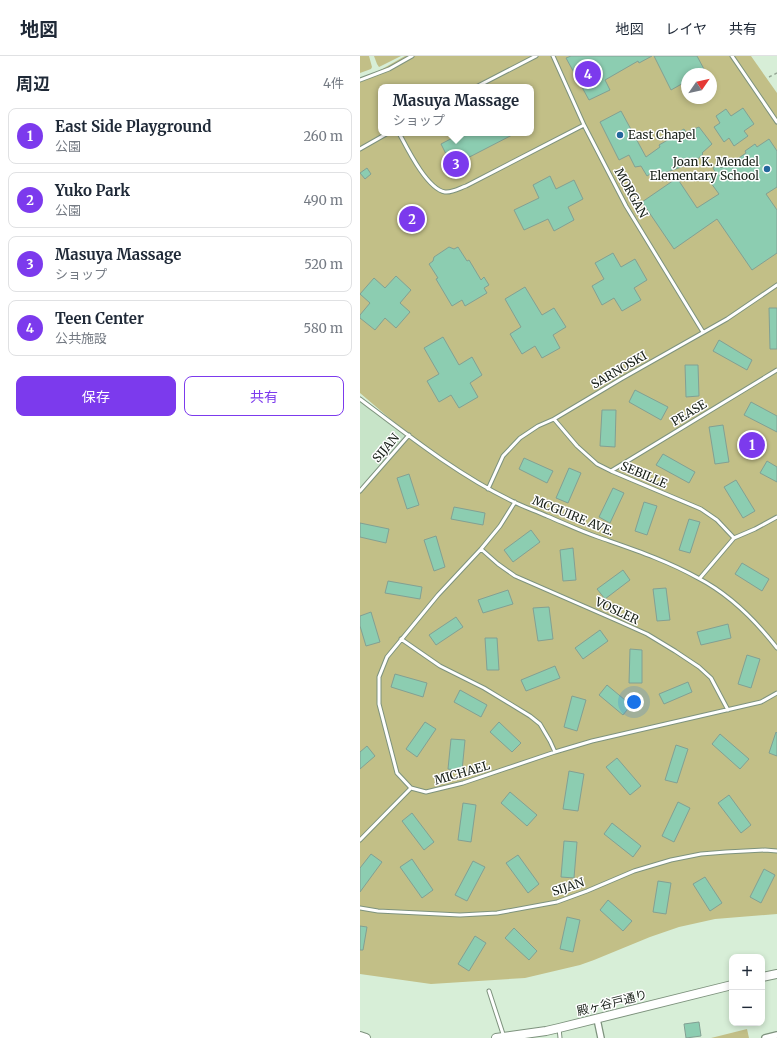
<!DOCTYPE html>
<html lang="ja">
<meta charset="utf-8">
<style>
body{margin:0;font-family:Merriweather,"Noto Sans JP",serif;background:#f6f6f7;color:#1f2937}
.controls{position:absolute;right:12px;bottom:12px;display:grid;overflow:hidden;border-radius:8px;box-shadow:0 2px 6px #0003}
.controls button{width:36px;height:36px;display:grid;place-items:center;padding:0;border:0;border-bottom:1px solid #e0e1e3;background:#fff;color:#1f2937;font:20px sans-serif}
.compass{position:absolute;left:321px;top:12px;width:36px;height:36px;border-radius:50%;background:#fff;box-shadow:0 2px 6px #0003;rotate:56deg}
.you{position:absolute;left:274px;top:646px;width:14px;height:14px;margin:-10px;border:3px solid #fff;border-radius:50%;background:#1a73e8;box-shadow:0 0 0 6px #1a73e833}
.badge{display:grid;place-items:center;width:26px;height:26px;border-radius:50%;background:#7c3aed;color:#fff;font-size:13px;font-weight:700}
.pin{position:absolute;translate:-50% -50%;border:2px solid #fff;box-shadow:0 1px 4px #0006}
.popup{position:absolute;left:18px;top:28px;width:156px;height:52px;box-sizing:border-box;display:grid;place-content:center;border-radius:8px;background:#fff;filter:drop-shadow(0 1px 3px #0005);font-size:13px;white-space:nowrap;color:#747a83}
.popup b{font-size:15px;color:#1f2937}
.popup::after{content:'';position:absolute;left:50%;top:100%;margin-left:-8px;border:8px solid transparent;border-top-color:#fff}
.list{margin:0;padding:0;list-style:none}
h2{display:flex;justify-content:space-between;align-items:center;height:52px;margin:0;padding:0 16px;font-size:17px}
h2 small{font-size:13px;font-weight:400;color:#747a83}
.list li{display:grid;grid-template-columns:26px 1fr auto;gap:12px;align-items:center;box-sizing:border-box;height:56px;margin:0 8px 8px;padding:0 8px;border:1px solid #e0e1e3;border-radius:8px}
.list b{display:block;font-size:15px;white-space:nowrap}
.list p{margin:0;font-size:13px;white-space:nowrap;color:#747a83}
.list em{font-size:13px;font-style:normal;color:#747a83}
.actions{display:flex;gap:8px;padding:12px 16px}
.actions a{flex:1;padding:9px 0;border:1px solid #7c3aed;border-radius:8px;text-align:center;font-size:14px;color:#7c3aed}
.actions .main{background:#7c3aed;color:#fff}
.map{position:relative;flex:none;width:417px;height:982px;overflow:hidden}
header{display:flex;align-items:center;gap:24px;box-sizing:border-box;height:56px;padding:0 20px;background:#fff;border-bottom:1px solid #e0e1e3}
header strong{font-size:19px}
nav{display:flex;gap:22px;margin-inline-start:auto;font-size:14px}
main{display:flex}
aside{flex:1;background:#fff}
.map>svg:first-child{display:block}
</style>
<header>
<strong>地図</strong>
<nav><a>地図</a><a>レイヤ</a><a>共有</a></nav>
</header>
<main>
<aside>
<h2>周辺<small>4件</small></h2>
<ul class="list">
<li><span class="badge">1</span><div><b>East Side Playground</b><p>公園</p></div><em>260 m</em></li>
<li><span class="badge">2</span><div><b>Yuko Park</b><p>公園</p></div><em>490 m</em></li>
<li><span class="badge">3</span><div><b>Masuya Massage</b><p>ショップ</p></div><em>520 m</em></li>
<li><span class="badge">4</span><div><b>Teen Center</b><p>公共施設</p></div><em>580 m</em></li>
</ul>
<div class="actions"><a class="main">保存</a><a>共有</a></div>
</aside>
<div class="map">
<svg width="417" height="982" viewBox="0 0 417 982">
<rect width="100%" height="100%" fill="#d7eed7"/>
<!-- built -->
<path fill="#c7e4c8" d="M0 344 49 379 0 431Z"/>
<!-- green -->
<path fill="#c2bf87" fill-rule="evenodd" d="M0 0H9L12 11 11 13 0 17Z
M14 0H41L19 11 17 8Z
M45 0H391L417 37V858L355 863 319 871 290 881 234 904 220 909 165 922 71 928 0 918V433L49 379 0 337V23L17 16ZM327 18H351V42H327ZM21 31H171V77H21Z
M387 973 389 982H351Z"/>
<!-- building -->
<path fill="#8ccdb1" stroke="#82a093" d="M211 0H292L279 7 278 5 245 24 250 34 229 44 206 2Z
M294 0H337L345 15 341 18H327V25L311 34Z
M383 52 394 68 384 75 388 80 374 90 369 82 364 86 354 71 360 67 356 60 366 53 371 60Z
M261 55 286 101 300 91 299 89 313 81V79L324 73 326 76 339 71 352 88 342 97 343 98 333 107 304 117 297 114 287 120 281 110 275 111 269 99 259 104 240 66Z
M102 77H156L92 110 81 88Z
M409 83 417 95V131L406 138 417 154V197L392 214 357 163 314 193 282 146 317 122 337 152 359 138 348 123 356 117 353 112 358 108 361 112 372 104 373 106 386 97 385 95 395 88 397 91Z
M7 112 11 118 5 123 0 117Z
M190 120 196 133 214 124 223 143 208 151 214 164 194 175 188 163 164 174 154 154 179 142 173 129Z
M89 191 94 193 98 191 107 205 109 204 121 224 124 221 129 229 124 232 127 237 105 250 102 244 92 250 76 223 78 222 69 208 73 205 74 201Z
M253 197 261 211 275 203 287 224 274 232 281 244 262 255 254 242 242 249 232 230 244 223 235 207Z
M36 220 51 234 40 247 50 256 36 272 25 262 15 274 0 262V259L10 247 0 238 14 222 25 232Z
M165 231 182 259 194 252 206 271 193 279 200 292 182 302 175 290 162 298 150 278 161 271 145 243Z
M409 252H417V293H410Z
M83 281 99 309 112 301 122 319 110 327 118 341 99 352 91 339 79 346 67 325 79 318 64 292Z
M359 284 392 304 387 314 353 295Z
M325 309H338L339 340 326 341Z
M275 334 308 351 301 364 269 346Z
M391 346 417 360V376L384 359Z
M242 354H256L255 391 240 390Z
M363 369 369 406 355 408 349 371Z
M303 398 335 416 329 427 296 409Z
M164 402 193 415 187 427 159 413Z
M407 405 417 411V426L400 417Z
M209 412 221 417 208 447 196 442Z
M49 418 59 449 47 453 37 422Z
M376 424 395 455 383 462 364 431Z
M253 432 264 437 250 467 239 461Z
M284 446 297 450 287 479 275 475Z
M94 451 125 457 123 469 91 463Z
M329 463 340 466 330 497 319 494Z
M0 467 29 473 26 487 0 481Z
M171 474 180 486 153 506 144 494Z
M76 480 85 511 74 515 64 484Z
M213 492 216 524 203 525 200 494Z
M382 507 409 523 402 535 375 518Z
M263 514 270 524 245 543 237 533Z
M28 525 62 531 60 543 25 537Z
M306 532 310 564 297 565 293 533Z
M148 534 153 548 123 557 118 544Z
M189 551 193 583 178 585 173 552Z
M11 556 20 586 6 590 0 570V560Z
M96 561 103 571 76 589 69 579Z
M368 568 371 582 341 589 337 576Z
M240 574 248 585 223 603 215 592Z
M125 582H137L139 614H127Z
M270 593 282 594V627H269Z
M387 599 400 603 391 632 378 628Z
M195 610 200 622 166 635 161 624Z
M35 618 67 627 63 641 31 631Z
M328 626 332 636 304 648 299 638Z
M247 629 271 649 263 659 239 639Z
M100 634 127 649 121 661 94 646Z
M212 640 226 644 217 675 204 671Z
M65 666 76 673 57 701 46 693Z
M139 666 161 687 152 696 130 676Z
M416 676 417 677V700L409 697Z
M360 678 389 703 380 713 352 688Z
M91 683 105 684 102 715 88 713Z
M316 689 328 693 317 727 305 724Z
M7 690 15 700 0 713V696Z
M257 702 281 730 270 739 246 711Z
M209 715 224 718 218 755 203 753Z
M150 736 177 759 167 770 141 747Z
M369 739 391 769 381 777 358 747Z
M318 746 330 752 314 786 302 780Z
M103 747 116 749 111 786 98 784Z
M52 757 74 786 64 794 42 765Z
M252 767 281 790 273 801 244 778Z
M204 785 217 786 214 822 201 821Z
M11 798 22 806 0 836V812Z
M158 799 179 828 168 837 146 807Z
M52 803 73 834 62 842 40 811Z
M113 805 125 811 107 845 95 839Z
M404 813 415 819 401 847 390 841Z
M345 821 362 847 350 855 333 828Z
M298 825 311 827 306 858 293 856Z
M248 844 272 865 263 875 240 854Z
M207 861 220 864 213 896 200 893Z
M0 870 7 871 3 894H0Z
M154 872 177 895 169 904 145 882Z
M115 880 126 887 109 915 98 908Z
M339 966 341 980 326 982 324 968Z"/>
<g fill="none" stroke-linecap="round" stroke-linejoin="round">
<defs>
<path id="lane" d="M193 0 224 69 266 150 343 276
M372 0 417 66
M0 24 29 13 52 0
M116 31 176 0
M39 77C47 92 67 133 85 136 92 137 100 132 106 130L224 69
M0 93 28 77
M0 343C49 380 98 419 154 446 164 451 176 455 187 460 204 467 220 475 238 481 272 493 306 504 338 522 369 538 396 565 417 592
M194 363 217 390 237 408 251 415 341 453 357 464 374 482
M251 415 417 314
M128 433 143 400 160 382 178 370 194 363 261 323 367 263 417 229
M0 435 49 379
M155 446 140 470 121 493 78 539 27 601 19 621V648L37 717 51 732 66 736 103 727 195 696 232 685 401 646 417 637
M121 493 138 508 155 520 258 565 287 578 315 595 339 611 351 622 368 654
M340 522 374 482 395 473 417 461
M41 583 80 610 124 632 170 660 180 668 190 685 195 696
M0 784 51 732
M0 852 18 855 100 859 137 857 197 846 227 835 274 815 311 804 341 798 366 796 405 794 417 795
M129 935 144 981
M199 972 200 982"/>
<path id="street" d="M237 963 241 982
M405 982 417 979"/>
<path id="secondary" d="M402 921 417 918
M0 980 6 982
M136 982 186 975 199 972 372 929"/>
</defs>
<!-- lane casing -->
<use href="#lane" stroke="#7d927d" stroke-width="5"/>
<!-- street casing -->
<use href="#street" stroke="#7d927d" stroke-width="8"/>
<!-- secondary casing -->
<use href="#secondary" stroke="#7d927d" stroke-width="10"/>
<!-- path -->
<path stroke="#94a694" stroke-width="1.5" stroke-dasharray="3 3" stroke-linecap="butt" d="M409 21 417 17"/>
<!-- lane -->
<use href="#lane" stroke="#fff" stroke-width="3"/>
<!-- street -->
<use href="#street" stroke="#fff" stroke-width="5.5"/>
<!-- secondary -->
<use href="#secondary" stroke="#fff" stroke-width="8"/>
</g>
<!-- markers -->
<g fill="#24679c" stroke="#fff" stroke-width="1.5">
<circle cx="260" cy="79" r="4"/>
<circle cx="407" cy="113" r="4"/>
</g>
<g text-anchor="middle" stroke-width="3" stroke-linejoin="round" paint-order="stroke">
<!-- poi labels -->
<g font-size="12" fill="#182018" stroke="#fff" text-anchor="start">
<text x="268" y="83">East Chapel</text>
<text x="399" y="110" text-anchor="end">Joan K. Mendel<tspan x="399" dy="14">Elementary School</tspan></text>
</g>
<!-- street labels -->
<g font-size="12" fill="#182018" stroke="#fff">
<text transform="translate(271 137) rotate(61)" y="4">MORGAN</text>
<text transform="translate(259 314) rotate(-30)" y="4">SARNOSKI</text>
<text transform="translate(329 357) rotate(-31)" y="4">PEASE</text>
<text transform="translate(26 392) rotate(-49)" y="4">SIJAN</text>
<text transform="translate(284 419) rotate(23)" y="4">SEBILLE</text>
<text transform="translate(213 460) rotate(22)" y="4">MCGUIRE AVE.</text>
<text transform="translate(257 555) rotate(25)" y="4">VOSLER</text>
<text transform="translate(102 717) rotate(-16)" y="4">MICHAEL</text>
<text transform="translate(208 831) rotate(-18)" y="4">SIJAN</text>
<text transform="translate(252 947) rotate(-14)" y="4">殿ヶ谷戸通り</text>
</g>
</g>
</svg>
<div class="controls">
<button>+</button>
<button>−</button>
</div>
<svg class="compass" viewBox="-18 -18 36 36"><path d="M0-13l5 13h-10z" fill="#e53935"/><path d="M0 13l5-13h-10z" fill="#747a83"/></svg>
<div class="you"></div>
<div class="pin badge" style="left:392px;top:389px">1</div>
<div class="pin badge" style="left:52px;top:163px">2</div>
<div class="pin badge" style="left:96px;top:108px">3</div>
<div class="popup"><b>Masuya Massage</b>ショップ</div>
<div class="pin badge" style="left:228px;top:18px">4</div>
</div>
</main>
